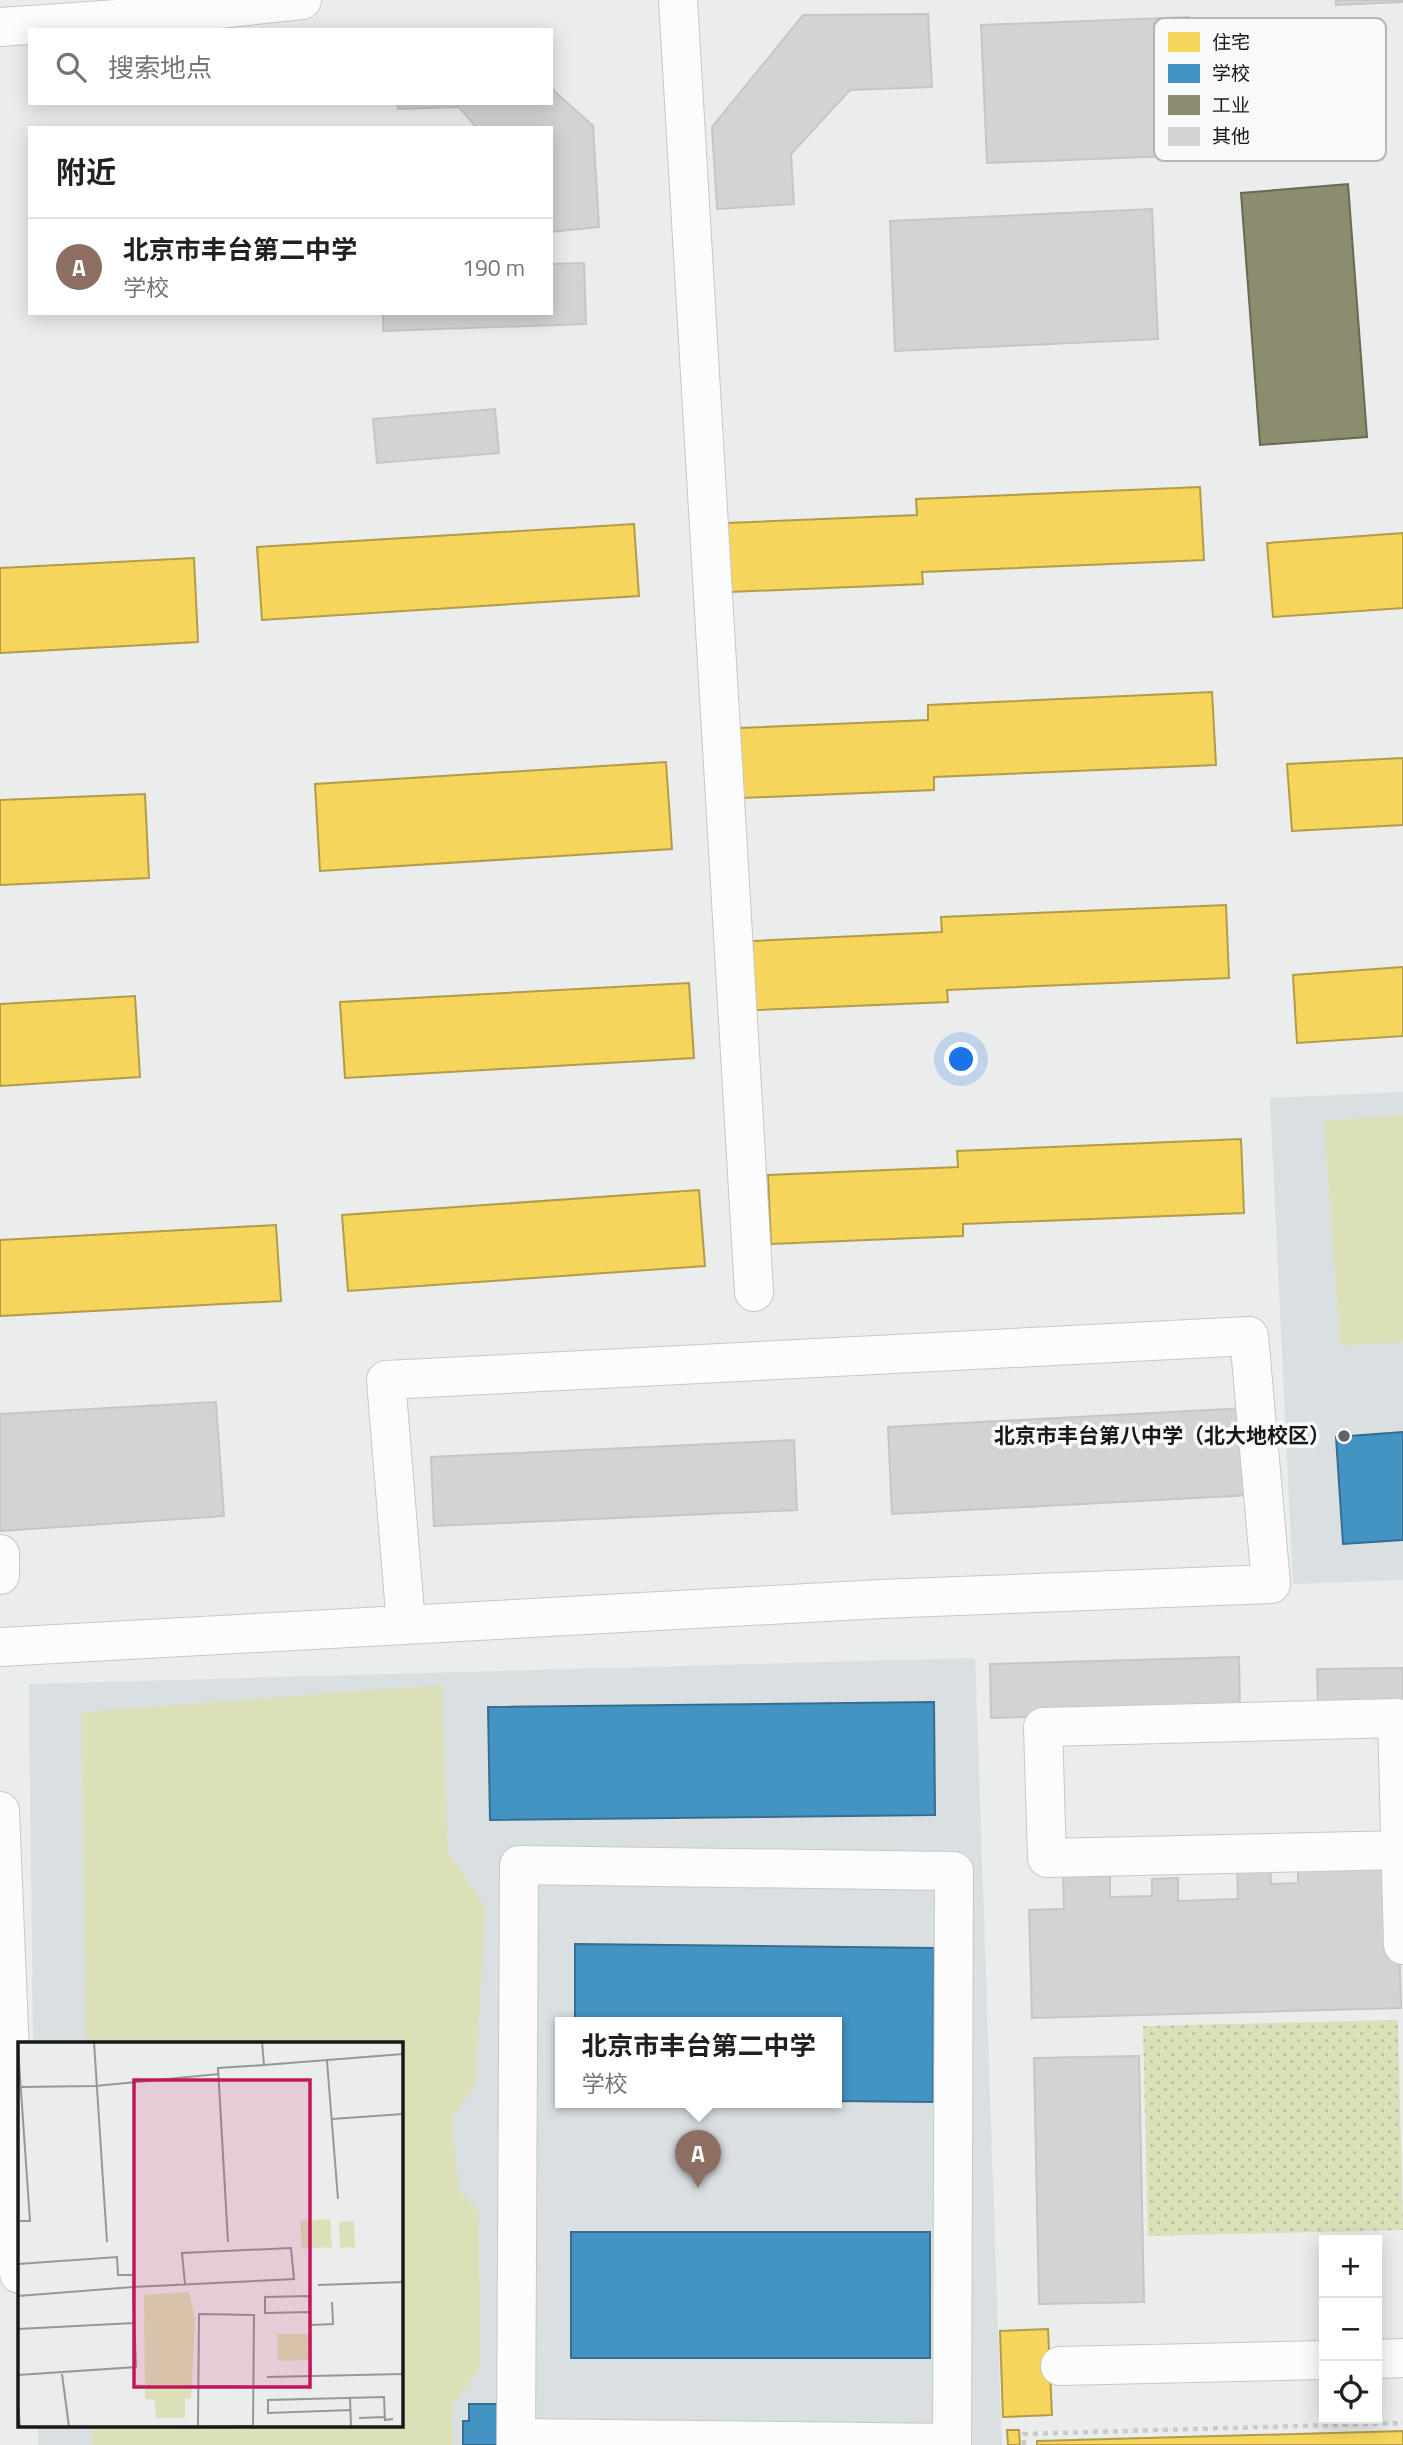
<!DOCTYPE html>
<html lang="zh">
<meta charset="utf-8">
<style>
body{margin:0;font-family:"Titillium Web","Noto Sans SC",sans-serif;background:#f6f6f6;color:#202124}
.controls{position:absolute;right:21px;bottom:21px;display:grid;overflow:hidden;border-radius:0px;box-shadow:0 4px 18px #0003}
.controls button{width:63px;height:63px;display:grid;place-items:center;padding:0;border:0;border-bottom:2px solid #e0e0e0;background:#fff;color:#202124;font:35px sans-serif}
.you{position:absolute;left:962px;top:1060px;width:24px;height:24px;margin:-18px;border:5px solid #fff;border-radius:50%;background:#1a73e8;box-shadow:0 0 0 10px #1a73e833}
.badge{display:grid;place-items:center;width:46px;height:46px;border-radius:50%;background:#d93025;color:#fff;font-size:23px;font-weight:700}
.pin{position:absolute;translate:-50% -58px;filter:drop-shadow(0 2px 4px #0008)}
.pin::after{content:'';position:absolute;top:37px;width:24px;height:21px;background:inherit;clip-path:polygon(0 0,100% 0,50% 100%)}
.popup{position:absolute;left:555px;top:2017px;width:287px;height:91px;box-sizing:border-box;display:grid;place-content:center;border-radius:0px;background:#fff;filter:drop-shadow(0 2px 5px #0005);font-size:23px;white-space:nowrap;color:#757577}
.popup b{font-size:26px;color:#202124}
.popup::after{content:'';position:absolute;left:50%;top:100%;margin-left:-14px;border:14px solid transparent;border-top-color:#fff}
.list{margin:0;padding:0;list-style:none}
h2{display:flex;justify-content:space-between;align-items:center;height:91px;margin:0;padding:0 28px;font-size:30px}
h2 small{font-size:23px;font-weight:400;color:#757577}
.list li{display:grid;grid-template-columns:46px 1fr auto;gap:21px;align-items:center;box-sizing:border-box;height:98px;padding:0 28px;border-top:2px solid #e0e0e0}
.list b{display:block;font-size:26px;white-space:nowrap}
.list p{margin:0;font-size:23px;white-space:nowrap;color:#757577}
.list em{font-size:23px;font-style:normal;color:#757577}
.icon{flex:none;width:38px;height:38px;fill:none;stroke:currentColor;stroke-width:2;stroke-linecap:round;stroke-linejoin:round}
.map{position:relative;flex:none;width:1403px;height:2445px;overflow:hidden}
.search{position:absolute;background:#fff;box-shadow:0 4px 18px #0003;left:28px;top:28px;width:525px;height:77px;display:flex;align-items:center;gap:18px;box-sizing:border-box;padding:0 24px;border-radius:0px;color:#757577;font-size:26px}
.panel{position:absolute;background:#fff;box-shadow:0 4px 18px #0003;left:28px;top:126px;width:525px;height:189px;border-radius:0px}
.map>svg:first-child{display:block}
</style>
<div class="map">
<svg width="1403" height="2445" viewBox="0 0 1403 2445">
<defs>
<pattern id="grass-dots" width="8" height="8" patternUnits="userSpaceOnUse" patternTransform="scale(1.75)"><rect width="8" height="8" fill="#dce0b8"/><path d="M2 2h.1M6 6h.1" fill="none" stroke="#bcbf9d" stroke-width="1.8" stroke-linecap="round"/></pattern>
</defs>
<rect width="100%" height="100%" fill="#ebecec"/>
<!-- built -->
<path fill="#dadfe2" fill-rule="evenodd" d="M1403 1092V1580L1293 1584 1270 1098Z
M975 1658 1002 2445H38V2426H401V2044H33L29 1684ZM560 2022H836V2102H560Z"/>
<!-- grass -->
<path fill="url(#grass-dots)" d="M1398 2020 1403 2230 1148 2236 1143 2026Z"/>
<!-- garden -->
<path fill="#dce0b8" d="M1403 1115V1342L1340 1346 1324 1121Z
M442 1685 448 1852 485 1906 476 2085 452 2118 459 2192 479 2209 480 2368 452 2406 453 2445H92V2426H401V2044H86L81 1712Z"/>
<!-- homes -->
<path fill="#f6d55c" stroke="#b39c48" stroke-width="2" d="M1200 487 1204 560 922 572 923 584 730 592 727 523 917 515 916 499Z
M634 524 639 596 262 620 257 547Z
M1403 533V608L1273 617 1267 543Z
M194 558 198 642 0 653V568Z
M1212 692 1216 765 934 777V790L742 798 739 728 928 720V705Z
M1403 758V825L1292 831 1287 764Z
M666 762 672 849 320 871 315 784Z
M145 794 149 878 0 885V800Z
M1226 905 1229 978 947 990 948 1002 755 1010 752 941 942 932 941 917Z
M1403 967V1036L1297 1043 1293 975Z
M689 983 694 1058 345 1078 340 1002Z
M135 996 140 1077 0 1086V1004Z
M1241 1139 1244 1213 963 1224V1236L771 1244 768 1175 958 1167 957 1151Z
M699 1190 705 1266 348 1291 342 1215Z
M276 1225 281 1301 0 1316V1240Z
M1048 2329 1052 2415 1003 2417 1000 2331Z
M1007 2430H1019L1020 2445H1008Z
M1403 2431V2445H1037V2441Z"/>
<!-- schools -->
<path fill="#4393c3" stroke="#366e90" stroke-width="2" d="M1403 1432V1540L1343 1544 1336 1437Z
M934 1702 935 1815 490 1820 488 1707Z
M575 1944 934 1948 933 2102 836 2101V2022H575Z
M571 2232H930V2358H571Z
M469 2404H499L498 2445H463V2421H469Z"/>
<!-- industry -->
<path fill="#8c8c6e" stroke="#696954" stroke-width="2" d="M1348 184 1367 437 1260 445 1241 193Z"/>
<!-- building -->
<path fill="#d2d3d3" stroke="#c6c6c6" stroke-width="2" d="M1336 0H1403V2L1336 5Z
M928 14 932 87 850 90 791 154 794 204 717 209 712 127 803 15Z
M1189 17 1195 155 987 163 981 25Z
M551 88 593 126 599 227 551 232V128H477L459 107 398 109 397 103H551Z
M1152 209 1158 339 895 351 890 221Z
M584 263 586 324 383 331V313H551V264Z
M495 409 499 453 377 463 373 419Z
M216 1402 224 1516 0 1531V1414Z
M1246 1408 1251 1495 892 1514 888 1427Z
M794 1440 797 1510 434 1526 431 1457Z
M1239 1657 1240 1710 991 1718 990 1664Z
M1403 1668V1707L1318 1709 1317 1669Z
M1270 1858 1271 1884 1298 1883V1870L1397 1862 1401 2008 1032 2018 1029 1910 1064 1909 1063 1869 1110 1867V1897L1152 1896V1879L1178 1878V1901L1238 1899 1237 1859Z
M1139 2056 1144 2302 1039 2304 1034 2058Z"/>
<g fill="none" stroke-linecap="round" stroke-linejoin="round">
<defs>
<path id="minor" d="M678 0 754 1292
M0 27 146 17 302 0
M0 1554V1575
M0 1647 880 1599 1271 1584 1249 1336 386 1380 406 1625
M0 1811 19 2274
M1401 1850 1047 1858 1043 1727 1397 1718 1403 1945
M1377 2359 1403 2358
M1060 2366 1324 2360
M516 2438 952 2443
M516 2445 519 1865 954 1871 952 2445"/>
</defs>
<!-- minor casing -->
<use href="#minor" stroke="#c7c8c8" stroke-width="40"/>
<!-- path -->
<path stroke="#cacacb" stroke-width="4.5" stroke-dasharray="5 5" stroke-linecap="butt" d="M1024 2445V2434L1403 2423"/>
<!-- minor -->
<use href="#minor" stroke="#fcfcfc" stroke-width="38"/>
</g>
<!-- markers -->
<circle fill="#626262" stroke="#f8f9fa" stroke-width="2.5" cx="1344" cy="1436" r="7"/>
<g text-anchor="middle" stroke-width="7" stroke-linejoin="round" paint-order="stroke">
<!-- poi labels -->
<g font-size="21" font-weight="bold" fill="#181818" stroke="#f8f9fa" text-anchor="end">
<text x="1330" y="1443">北京市丰台第八中学（北大地校区）</text>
</g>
</g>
<!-- overview -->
<g transform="translate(18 2042)">
<rect width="385" height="385" fill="#ebecec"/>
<path d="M259 292H291L292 318 260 319Z" fill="#dce0b8"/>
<path d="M312 177 314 205 284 207 282 179ZM336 179 337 205 322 206 321 180ZM171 250 177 277 173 356 167 357V376H138L137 358 127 357 126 253Z" fill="#dce0b8"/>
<path fill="none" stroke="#979797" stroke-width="2" d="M76 0 89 200M0 6 12 179H0M309 19 320 157M246 23 385 12M3 45 77 44 201 32M314 77 385 72M210 200 200 26 246 23 244 0M0 222 99 215 100 233H116L115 245 276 237 273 206 164 211 167 242M300 243 385 240M0 254 115 245 118 325 0 333M292 270 291 254 247 255V271L292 270 293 334M292 283 315 282 314 260M0 287 116 281M44 332 51 385M249 335 385 332M181 344 235 345M332 356 333 385M0 363 2 385M333 368 250 371V358L366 355 367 378 375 377M341 376 367 375M180 383 181 272 236 273 235 383M143 385 235 384"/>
<path fill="#c2185b" fill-opacity="0.15" stroke="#c2185b" stroke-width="3.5" d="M116 38H292V345H116Z"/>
<rect width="385" height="385" fill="none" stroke="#181818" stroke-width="3.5"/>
</g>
<!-- legend -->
<rect x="1154" y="18" width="232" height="143" rx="10" fill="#f8f9fa" stroke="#b5b6b6" stroke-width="2"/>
<rect x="1168" y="32" width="32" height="20" fill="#f6d55c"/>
<rect x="1168" y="64" width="32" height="19" fill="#4393c3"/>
<rect x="1168" y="95" width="32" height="20" fill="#8c8c6e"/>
<rect x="1168" y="127" width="32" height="19" fill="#d2d3d3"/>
<g font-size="19" fill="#181818">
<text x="1212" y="49">住宅</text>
<text x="1212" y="80">学校</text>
<text x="1212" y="112">工业</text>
<text x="1212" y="143">其他</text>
</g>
</svg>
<div class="controls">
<button>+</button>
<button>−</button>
<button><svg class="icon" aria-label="locate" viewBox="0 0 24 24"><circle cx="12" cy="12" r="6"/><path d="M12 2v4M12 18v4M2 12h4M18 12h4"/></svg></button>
</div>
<div class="you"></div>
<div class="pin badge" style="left:698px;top:2188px;background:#8d6e63">A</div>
<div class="popup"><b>北京市丰台第二中学</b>学校</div>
<div class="search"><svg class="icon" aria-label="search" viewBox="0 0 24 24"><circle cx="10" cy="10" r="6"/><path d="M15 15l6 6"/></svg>搜索地点</div>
<section class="panel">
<h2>附近<small></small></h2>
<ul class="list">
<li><span class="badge" style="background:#8d6e63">A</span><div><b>北京市丰台第二中学</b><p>学校</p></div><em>190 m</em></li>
</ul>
</section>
</div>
